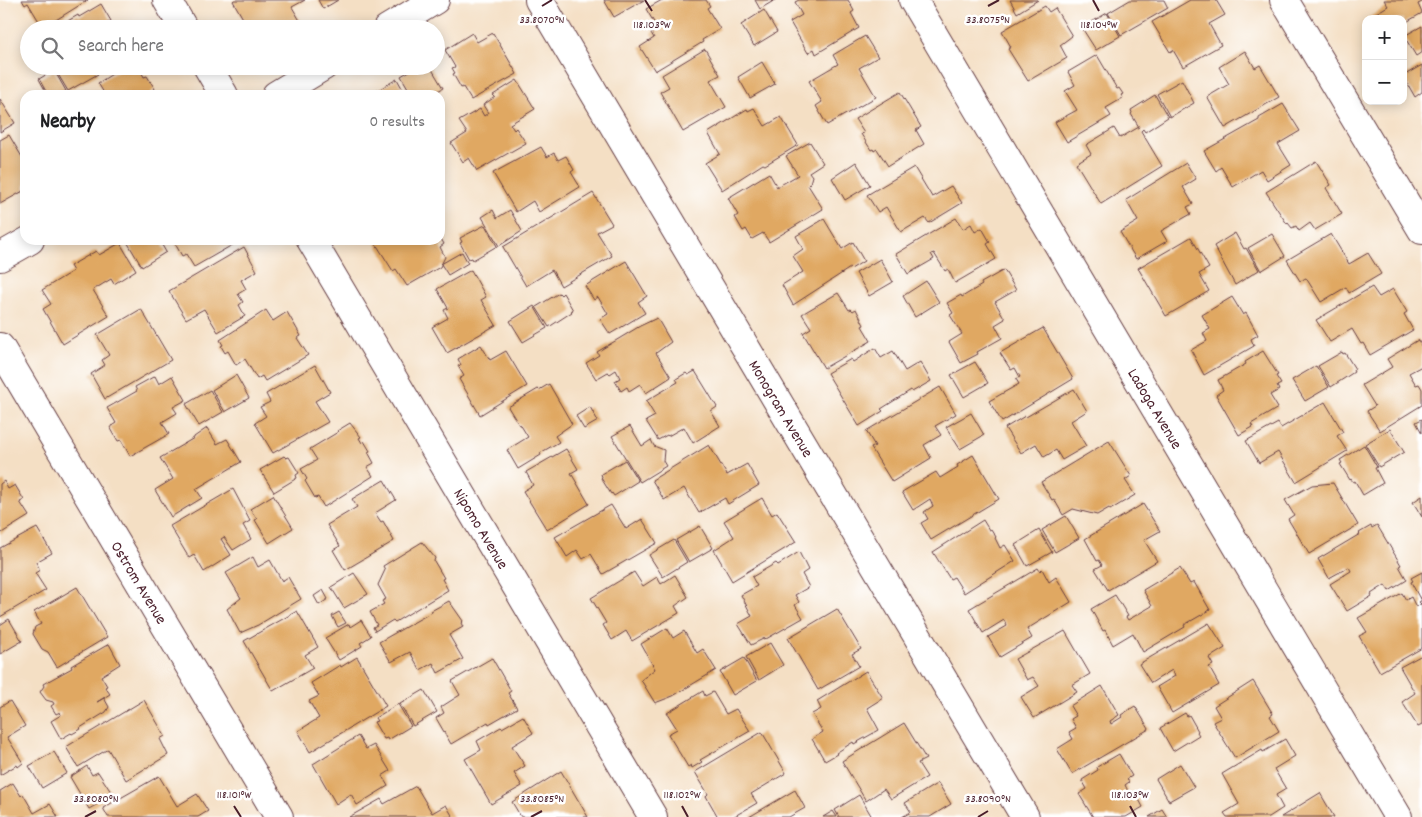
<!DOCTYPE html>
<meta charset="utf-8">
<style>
body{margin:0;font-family:Dekko,sans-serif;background:#f2f2f2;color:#202124}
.controls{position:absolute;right:15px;top:15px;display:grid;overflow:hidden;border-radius:10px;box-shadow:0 2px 12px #0003}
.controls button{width:45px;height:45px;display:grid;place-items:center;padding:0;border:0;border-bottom:1px solid #e0e0e0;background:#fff;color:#202124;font:25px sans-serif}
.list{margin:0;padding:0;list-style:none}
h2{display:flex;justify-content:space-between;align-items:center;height:65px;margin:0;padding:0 20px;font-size:21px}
h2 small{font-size:16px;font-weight:400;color:#757577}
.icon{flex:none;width:28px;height:28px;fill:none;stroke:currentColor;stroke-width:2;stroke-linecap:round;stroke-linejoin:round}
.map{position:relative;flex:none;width:1422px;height:817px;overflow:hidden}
.search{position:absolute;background:#fff;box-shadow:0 2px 12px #0003;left:20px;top:20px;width:425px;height:55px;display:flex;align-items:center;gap:12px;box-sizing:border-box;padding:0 18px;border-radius:28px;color:#757577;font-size:19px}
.panel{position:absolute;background:#fff;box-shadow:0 2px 12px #0003;left:20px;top:90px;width:425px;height:155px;border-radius:15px}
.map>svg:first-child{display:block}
</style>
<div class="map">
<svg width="1422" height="817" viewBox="0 0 1422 817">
<rect width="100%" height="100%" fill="#fff"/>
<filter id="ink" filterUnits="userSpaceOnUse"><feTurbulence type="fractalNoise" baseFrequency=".02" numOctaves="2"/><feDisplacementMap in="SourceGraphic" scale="10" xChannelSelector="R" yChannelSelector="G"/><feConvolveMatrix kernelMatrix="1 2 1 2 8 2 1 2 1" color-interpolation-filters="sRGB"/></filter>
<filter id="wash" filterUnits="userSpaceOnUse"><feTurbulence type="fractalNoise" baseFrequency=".0096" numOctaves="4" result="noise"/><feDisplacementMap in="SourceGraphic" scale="20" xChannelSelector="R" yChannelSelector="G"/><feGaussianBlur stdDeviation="1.12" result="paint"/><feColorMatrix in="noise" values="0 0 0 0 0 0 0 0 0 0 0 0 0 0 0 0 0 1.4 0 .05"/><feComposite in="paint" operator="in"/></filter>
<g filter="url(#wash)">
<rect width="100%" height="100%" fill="#f4dfc4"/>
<g id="blocks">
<!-- building -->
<path fill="#e0a862" d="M22 0H88L43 28 28 3 25 5Z
M234 0H305L292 7 302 24 295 29H249L233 1Z
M318 0H338L323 9Z
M604 0H644L614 17Z
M662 0H706L710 6 707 8 720 29 702 40 703 42 655 71 640 47 654 38 651 33 658 29 646 9Z
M755 0H775L760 9Z
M799 0H848L854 11 851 13 859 28 816 54 814 49 808 53 790 22 802 15 795 2Z
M1010 0H1038L1017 13Z
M1130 0H1164L1168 8 1121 35 1108 13Z
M1190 0H1216L1225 15 1209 24 1221 45 1183 67 1173 50 1170 52 1152 22Z
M1384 0H1422V2L1418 4 1422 13 1403 24V19H1366L1388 6Z
M101 4 111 21 98 29H54L78 15 79 17Z
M1045 6 1049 12 1055 8 1072 36 1060 45 1067 58 1028 81 1008 49 1011 47 1002 31Z
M764 10 777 32 754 46 741 25Z
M1107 13 1120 36 1096 50 1082 28Z
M1422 26V52L1416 56 1404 36Z
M472 33 477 42 493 33 517 74 471 100 463 87 461 88 453 74 455 73 452 68 455 67 445 50Z
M865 36 878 57 859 68 876 97 827 125 816 106 822 102 809 81 838 64 833 55Z
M705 49 720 75 710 80 726 107 683 132 660 92 669 87 662 75Z
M1245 51 1255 68 1260 65 1279 97 1225 128 1207 97 1229 84 1219 67Z
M1097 55 1117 89 1119 88 1123 94 1121 95 1123 98 1106 108 1111 116 1067 142 1055 122 1077 110 1065 91 1075 85 1068 72Z
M762 62 775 84 750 98 738 77Z
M1422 65V92L1415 97 1403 76Z
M53 66H94L98 74 68 91Z
M125 66H138L144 77 147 76 155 89 150 93 152 95H102L104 93 98 83Z
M418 66H430L443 88 431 95H412L401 76Z
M54 70 66 91 59 95H48L39 79Z
M397 79 406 95H371V94Z
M517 80 535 109 510 124 514 130 516 128 526 143 477 171 469 158 463 162 451 143 467 133 459 121 480 109 484 116 488 113 483 105 495 97 493 95Z
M1182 80 1194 103 1170 117 1157 94Z
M900 92 921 127 916 130 924 144 888 166 877 149 874 151 873 149 871 150 861 134 864 133 855 119Z
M1155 95 1168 117 1145 132 1143 129 1141 131 1162 166 1101 204 1076 163 1091 154 1086 145 1114 128 1120 138 1139 127 1131 114 1132 113 1131 110Z
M0 99 15 123 0 132Z
M1283 104 1300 131 1278 144 1291 165 1267 180 1261 170 1233 187 1221 167 1216 171 1204 151 1259 120V118Z
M754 108 765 126 781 117 798 145 765 165 763 164 722 190 705 163 720 154 708 133 747 109 748 111Z
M9 135 22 157 25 155V190L0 204V140Z
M810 142 823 163 809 172 812 176 810 183 808 185 823 209 769 242 763 233 752 239 746 229 743 231 735 217 738 215 728 198 769 173 777 187 798 175 786 156Z
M541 147 547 157 554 153 558 160 566 156 574 170 571 172 580 187 539 212 533 201 516 212 493 173Z
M1316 161 1331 185 1326 188 1342 214 1315 230 1310 223 1299 231 1296 226 1292 228 1288 223 1287 224 1266 192Z
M856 162 870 185 845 200 832 178Z
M1186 163 1196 179 1183 187 1193 204 1187 207 1191 214 1161 231 1167 241 1136 259 1120 232 1138 221 1126 200Z
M914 167 932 197 951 186 962 203 929 223 925 218 901 232 886 207 878 212 867 195Z
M593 193 612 224 597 232 612 256 561 286 552 270 526 286 503 247Z
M493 210 497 218 510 210 522 231 499 246 482 217Z
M956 218 963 229 971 224 975 232 982 228 990 242 987 244 996 259 955 283 948 269 945 271 934 253 931 254 934 259 908 274 896 254Z
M824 219 842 249 853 242 864 261 851 269 850 268 793 305 782 285 803 272 793 256 803 249 796 236Z
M485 225 497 246 473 260 472 258 469 259 460 243 462 242 460 238Z
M1235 233 1244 249 1246 248 1259 270 1235 285 1214 246Z
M1272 234 1285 256 1261 271 1248 248Z
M1331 234 1349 264 1368 253 1381 274 1349 293 1346 287 1321 302 1306 278 1300 281 1287 260Z
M440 237 444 244 440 247 445 257 440 267 407 286 396 269 393 271 376 244 383 240H440Z
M1191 237 1209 268 1199 274 1209 291 1166 316 1138 268Z
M126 240H159L166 252 142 267Z
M173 240H241L194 267 186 254 182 256Z
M120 243 136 270 114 284 111 279 93 290 109 316 63 344 43 309 51 304 42 290 73 271 70 266 96 251 99 255Z
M244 247 257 271 241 280 246 289 238 294 243 302 239 305 245 316 218 332 204 309 186 319 169 291Z
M462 252 468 263 448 275 441 264Z
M880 259 893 282 869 296 856 273Z
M626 261 647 296 638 302 645 313 610 334 600 319 608 314 598 297 594 300 585 286Z
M471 270 486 297 481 300 496 325 447 353 432 327 448 318 444 310 448 308 437 289Z
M1004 270 1016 290 995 302 1005 319 995 325 1002 338 977 352 978 354 961 363 949 342 962 334 950 315 953 313 947 303 961 295 962 297 982 285 981 283Z
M926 281 939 302 915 317 903 296Z
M1372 287 1379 297 1393 289 1407 312 1404 314 1413 330 1370 355 1363 343 1361 344 1352 329 1330 342 1316 320Z
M559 293 561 295 563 293 573 310 571 311 572 312 549 327 536 307Z
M838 293 849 310 851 309 853 311 856 309 864 325 862 326 871 341 824 368 803 333 811 328 802 314Z
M1232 297 1243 315 1246 313 1258 335 1251 339 1254 346 1204 375 1191 350 1207 341 1203 333 1210 329 1202 315Z
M534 306 547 328 523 342 510 321Z
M141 309 171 360 105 399 91 374 105 365 102 360 109 355 97 335Z
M266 310 273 321 287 312 301 336 297 338 308 355 265 381 262 376 257 379 245 359 236 365 228 351 225 353 221 346 223 345 220 340Z
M657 318 671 342 656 353 671 377 646 393 640 384 629 391 627 387 621 391 615 381 620 378 616 370 610 374 608 372 596 379 586 363 599 355 597 352 640 326Z
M1043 328 1073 379 1002 422 989 401 1019 384 1016 379 1020 377 1015 368 1011 370 1000 353Z
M1418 340 1422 347V366L1409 373 1416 385 1419 384 1422 389V405L1380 431 1367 411 1375 406 1362 385 1392 367 1387 359Z
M481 345 490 360 506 351 527 386 480 415 459 379 464 376 458 366 461 365 458 359Z
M875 348 881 358 893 351 905 371 920 362 931 381 912 392 911 390 881 409 883 411 859 426 827 373 851 359 853 362Z
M1263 351 1278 375 1276 376 1281 384 1277 386 1279 390 1270 395 1278 408 1251 424 1253 427 1239 435 1216 395 1223 390 1218 380 1246 364 1245 362Z
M1342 352 1343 354 1345 353 1355 369 1353 370 1354 372 1331 387 1318 366Z
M975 362 988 383 964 397 951 375Z
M315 365 330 392 315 401 328 422 273 453 255 423 266 416 260 407 270 402 266 394Z
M1316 366 1329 387 1305 401 1292 380Z
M695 371 717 407 711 411 720 426 693 443 684 427 668 436 667 435 658 440 646 421 655 416 646 401 678 382 676 379 686 373 688 375Z
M236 375 249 398 225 412 212 390Z
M155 376 159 384 172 376 186 400 173 407 177 413 162 422 169 434 130 456 121 440 118 441 110 427 116 423 107 408 137 391 135 387Z
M549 384 572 424 555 436 559 442 540 453 541 455 518 469 507 450 528 437 520 424 519 425 508 407 538 389 539 390Z
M940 387 956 414 935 426 941 435 924 445 931 458 892 482 871 448 875 446 866 431Z
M1074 389 1087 411 1071 421 1086 446 1062 460 1056 450 1044 457 1036 444 1021 453 1005 428 1025 416 1026 417Z
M210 390 223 412 199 426 186 404Z
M1325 402 1343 432 1337 436 1347 451 1296 482 1278 452 1259 463 1246 441 1278 423 1281 428Z
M590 407 598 421 584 429 576 416Z
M971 413 984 435 960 449 946 427Z
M1422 419V433L1416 422Z
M350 423 361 437 359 438 362 443 364 441 370 451 368 452 374 463 367 467 373 476 324 507 318 497 315 498 305 481 307 479 301 469 317 460 310 449 338 432 337 431Z
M630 426 642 446 651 440 654 446 664 450 663 461 666 466 640 482 612 436Z
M207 428 217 444 227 439 241 462 196 489 202 498 171 517 155 490 173 479 160 458 194 438V437Z
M1390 429 1404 452 1379 467 1365 444Z
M1109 441 1131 476 1125 480 1135 495 1110 510 1109 508 1097 515 1073 509 1063 515 1054 499 1052 500 1041 482Z
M709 445 727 475 747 464 759 485 728 504 725 498 699 513 684 488 664 500 652 480Z
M1364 445 1377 467 1375 468 1383 483 1363 495 1355 481 1353 482 1351 479 1350 480 1340 464 1342 463 1340 460Z
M566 449 578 469 571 473 589 504 547 530 523 491 533 485 526 472Z
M973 455 999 499 931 540 921 523 928 519 924 512 933 506 930 499 913 510 902 492 936 472 940 478 958 467 957 465Z
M284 456 286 458 289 457 299 473 296 475 297 478 274 492 260 470Z
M625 460 638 481 614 496 612 493 611 494 601 478 602 477 601 474Z
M384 480 396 500 375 513 381 522 383 521 394 541 345 570 333 550 340 546 327 525 357 507 352 499Z
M4 481 8 489 15 485 24 500 20 502 29 516 0 534V484Z
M1333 483 1358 525 1309 554 1288 519 1294 515 1285 500 1312 485Z
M233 489 250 521 243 525 251 539 233 550 224 537 221 539 231 555 204 572 194 555 189 558 170 526Z
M273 495 293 528 269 543 255 520 257 519 250 509Z
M1422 496V517L1413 502Z
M762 498 772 515 777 512 796 542 732 581 714 550 734 537 724 521Z
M1143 504 1160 531 1144 540 1157 561 1108 590 1095 569 1102 565 1099 560 1097 561 1085 539Z
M611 505 626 529 642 519 657 543 603 574 591 554 583 559 577 550 567 557 555 537Z
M1066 516 1079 538 1055 552 1042 530Z
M983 520 989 530 991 529 996 537 995 538 1000 548 1005 545 1015 561 964 593 954 577 950 579 933 552Z
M1377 525 1401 565 1399 566 1407 580 1389 591 1385 585 1371 594 1372 596 1347 611 1330 584 1351 571 1349 567 1329 578 1318 559 1360 534 1359 533 1371 526 1372 528Z
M700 526 713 548 689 562 676 540Z
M37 528 52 553 36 562 40 570 35 573 46 590 0 617V548Z
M1039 530 1052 552 1027 566 1015 545Z
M674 540 687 562 663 577 649 555Z
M422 542 435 558 434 561 444 578 442 579 448 590 395 622 393 620 375 631 373 627 377 625 370 612 384 604 382 601 386 599 378 585 385 570 383 566Z
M799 552 808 570 802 574 809 587 795 595 799 602 795 605 803 618 766 639 765 638 751 645 738 624 752 616 741 595 757 586 752 577 776 563 778 565Z
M253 557 258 567 270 560 282 581 288 577 301 599 258 625 240 633 227 609 241 598 226 573Z
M1038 568 1040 571 1042 569 1049 582 1056 577 1071 602 1027 629 1032 638 1000 657 988 637 1007 626 1004 620 983 633 969 609Z
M1180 568 1190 584 1194 582 1210 610 1184 625 1185 627 1143 652 1133 633 1113 645 1105 630 1103 631 1091 609 1115 595 1128 616 1126 617 1128 620 1152 606 1143 590Z
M634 572 643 586 657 577 661 584 675 575 688 597 675 606 679 613 632 641 626 631 612 640 603 625 606 623 591 598Z
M1422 572V598L1420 599 1411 582 1413 581 1411 578Z
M354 573 368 594 344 608 331 587Z
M77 587 107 637 57 667 48 652 42 649 33 634 35 627 41 624 34 612Z
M323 590 328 599 319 605 314 596Z
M1402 593 1406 600 1411 597 1416 607 1421 604 1419 602 1422 600V648L1380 672 1359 636 1367 632 1358 618Z
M449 601 463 621 461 623 463 627 449 635 463 659 438 673 433 663 420 670 410 652 391 662 379 642 432 612 431 611Z
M837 609 861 649 852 654 859 666 818 690 788 638Z
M297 611 318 647 305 655 313 668 273 691 244 641Z
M339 612 346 623 338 627 332 616Z
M9 619 22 641 0 654V625Z
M361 620 371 636 360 643 362 646 339 660 325 638 349 624 350 627Z
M1209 623 1225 648 1209 658 1213 665 1209 667 1219 685 1172 713 1157 687 1175 676 1172 670 1151 683 1139 664Z
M667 628 673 638 684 631 697 653 703 649 716 670 673 696 655 703 641 680 655 669 641 644Z
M1065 631 1090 674 1072 685 1077 692 1034 718 1021 697 1039 686 1033 677 1027 680 1015 659Z
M770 643 783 665 759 680 746 657Z
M109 644 120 664 101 676 107 686 105 687 110 694 97 702 104 698 109 707 106 712 80 728 81 729 72 734 71 733 61 739 51 721 61 715 60 712 56 714 51 706 54 704 53 702 46 700 40 692 44 686 43 684 72 668 71 666Z
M1422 655V725L1418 727 1402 702 1415 693 1400 667Z
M357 657 386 706 310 752 298 731 319 718 309 701 319 696 311 683 340 665 341 667Z
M492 658 511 691 508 693 517 708 489 724 488 722 451 744 436 718 444 713 441 707 460 695 452 681Z
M744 658 757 681 733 695 720 672Z
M866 671 883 698 867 708 879 730 854 744 853 742 836 753 837 754 825 761 812 739 823 732 812 714 821 709 817 701Z
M1253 681 1273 714 1270 716 1279 731 1235 758 1213 722 1221 718 1214 706Z
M1102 686 1119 715 1110 721 1111 724 1122 717 1121 715 1135 706 1149 729 1072 774 1057 749 1073 739 1069 732 1076 728 1071 719 1076 716 1070 706Z
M424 690 437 712 413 726 400 704Z
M703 691 705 696 713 692 726 714 736 709 750 731 700 760 702 762 692 768 691 765 688 767 668 734 677 729 667 713Z
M144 700 165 736 160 739 168 755 126 780 108 749 78 767 66 747Z
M10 701 25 726 7 737 23 763 18 767 17 765 0 775V707Z
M398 704 411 726 388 740 387 738 384 739 374 722 377 721 375 718Z
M1185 713 1187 716 1189 715 1198 731 1197 732 1199 735 1173 751 1160 728Z
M523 716 533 733 512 746 525 766 514 773 522 786 491 804 465 759 481 750 477 741 501 727 502 728Z
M904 723 926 759 918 763 927 777 891 799 884 789 866 801 842 761Z
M762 732 786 773 751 794 757 803 733 817H718L706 796 708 794 695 772Z
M358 736 366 749 374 745 390 771 382 776 388 786 357 805 351 794 336 804 313 764Z
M1285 739 1295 756 1274 769 1286 789 1276 795 1283 808 1269 817H1227L1224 813 1239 804 1222 774 1262 750 1263 752Z
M54 752 67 773 42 788 29 766Z
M1119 754 1132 776 1127 779 1129 782 1125 785 1130 795 1135 792 1143 807 1126 817H1093L1079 794 1087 789 1082 780 1098 770 1097 767Z
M1180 764 1194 787 1169 801 1156 779Z
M87 766 92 775 98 772 113 795 89 809 70 777Z
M561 771 588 817H521L512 802Z
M159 776 177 806 197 794 208 811 198 817H108L103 808Z
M13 783 21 796 23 794 34 813 50 804 58 817H0V791Z
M938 783 951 804 930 817H902L911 812 905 803Z
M416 786 432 813 446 805 453 817H349L381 799 384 804Z
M795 790 805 808 789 817H749Z
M1320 793 1334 817H1281Z
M859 795 872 817H839L835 810Z
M1162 809 1167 817H1149Z
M833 811 837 817H823Z"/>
</g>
</g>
<g filter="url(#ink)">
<use href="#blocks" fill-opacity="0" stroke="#643c42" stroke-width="1"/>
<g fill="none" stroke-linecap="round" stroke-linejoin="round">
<defs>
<path id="street" d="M167 0 184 29
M539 0 1025 817
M913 0 1398 817
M1284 0 1422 230
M387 29 435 0
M207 66 224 95
M276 95 324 66
M311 240 653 817
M0 257 30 240
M0 347 279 817"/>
</defs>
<!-- street casing -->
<use href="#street" stroke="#643c42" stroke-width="30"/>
<!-- street -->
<use href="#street" stroke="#fff" stroke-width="28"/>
</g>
</g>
<!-- ticks -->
<path fill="none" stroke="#4a1f2b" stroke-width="2" d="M645 0 652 11M1093 0 1099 11M542 6 552 0M988 6 999 0M234 806 241 817M682 806 688 817M1130 806 1136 817M85 817 96 811M531 817 542 811M978 817 988 811"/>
<g text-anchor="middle" stroke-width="5" stroke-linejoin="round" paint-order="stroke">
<!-- street labels -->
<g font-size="16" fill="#4a1f2b" stroke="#fff">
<text transform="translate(782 408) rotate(59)" y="6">Monogram Avenue</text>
<text transform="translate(1156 408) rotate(59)" y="6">Ladoga Avenue</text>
<text transform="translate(482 528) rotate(59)" y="6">Nipomo Avenue</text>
<text transform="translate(140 582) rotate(59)" y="6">Ostrom Avenue</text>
</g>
</g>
<g font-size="12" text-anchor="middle" fill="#4a1f2b" stroke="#fff" stroke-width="5" stroke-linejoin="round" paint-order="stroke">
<text x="542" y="23">33.8070°N</text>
<text x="988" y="23">33.8075°N</text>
<text x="652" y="28">118.103°W</text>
<text x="1099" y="28">118.104°W</text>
<text x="234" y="798">118.101°W</text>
<text x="682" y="798">118.102°W</text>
<text x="1130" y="798">118.103°W</text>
<text x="96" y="802">33.8080°N</text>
<text x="542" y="802">33.8085°N</text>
<text x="988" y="802">33.8090°N</text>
</g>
</svg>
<div class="controls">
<button>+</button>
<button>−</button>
</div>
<div class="search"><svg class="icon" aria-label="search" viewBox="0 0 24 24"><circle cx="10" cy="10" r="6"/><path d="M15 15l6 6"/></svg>Search here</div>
<section class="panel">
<h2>Nearby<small>0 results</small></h2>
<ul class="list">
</ul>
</section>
</div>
